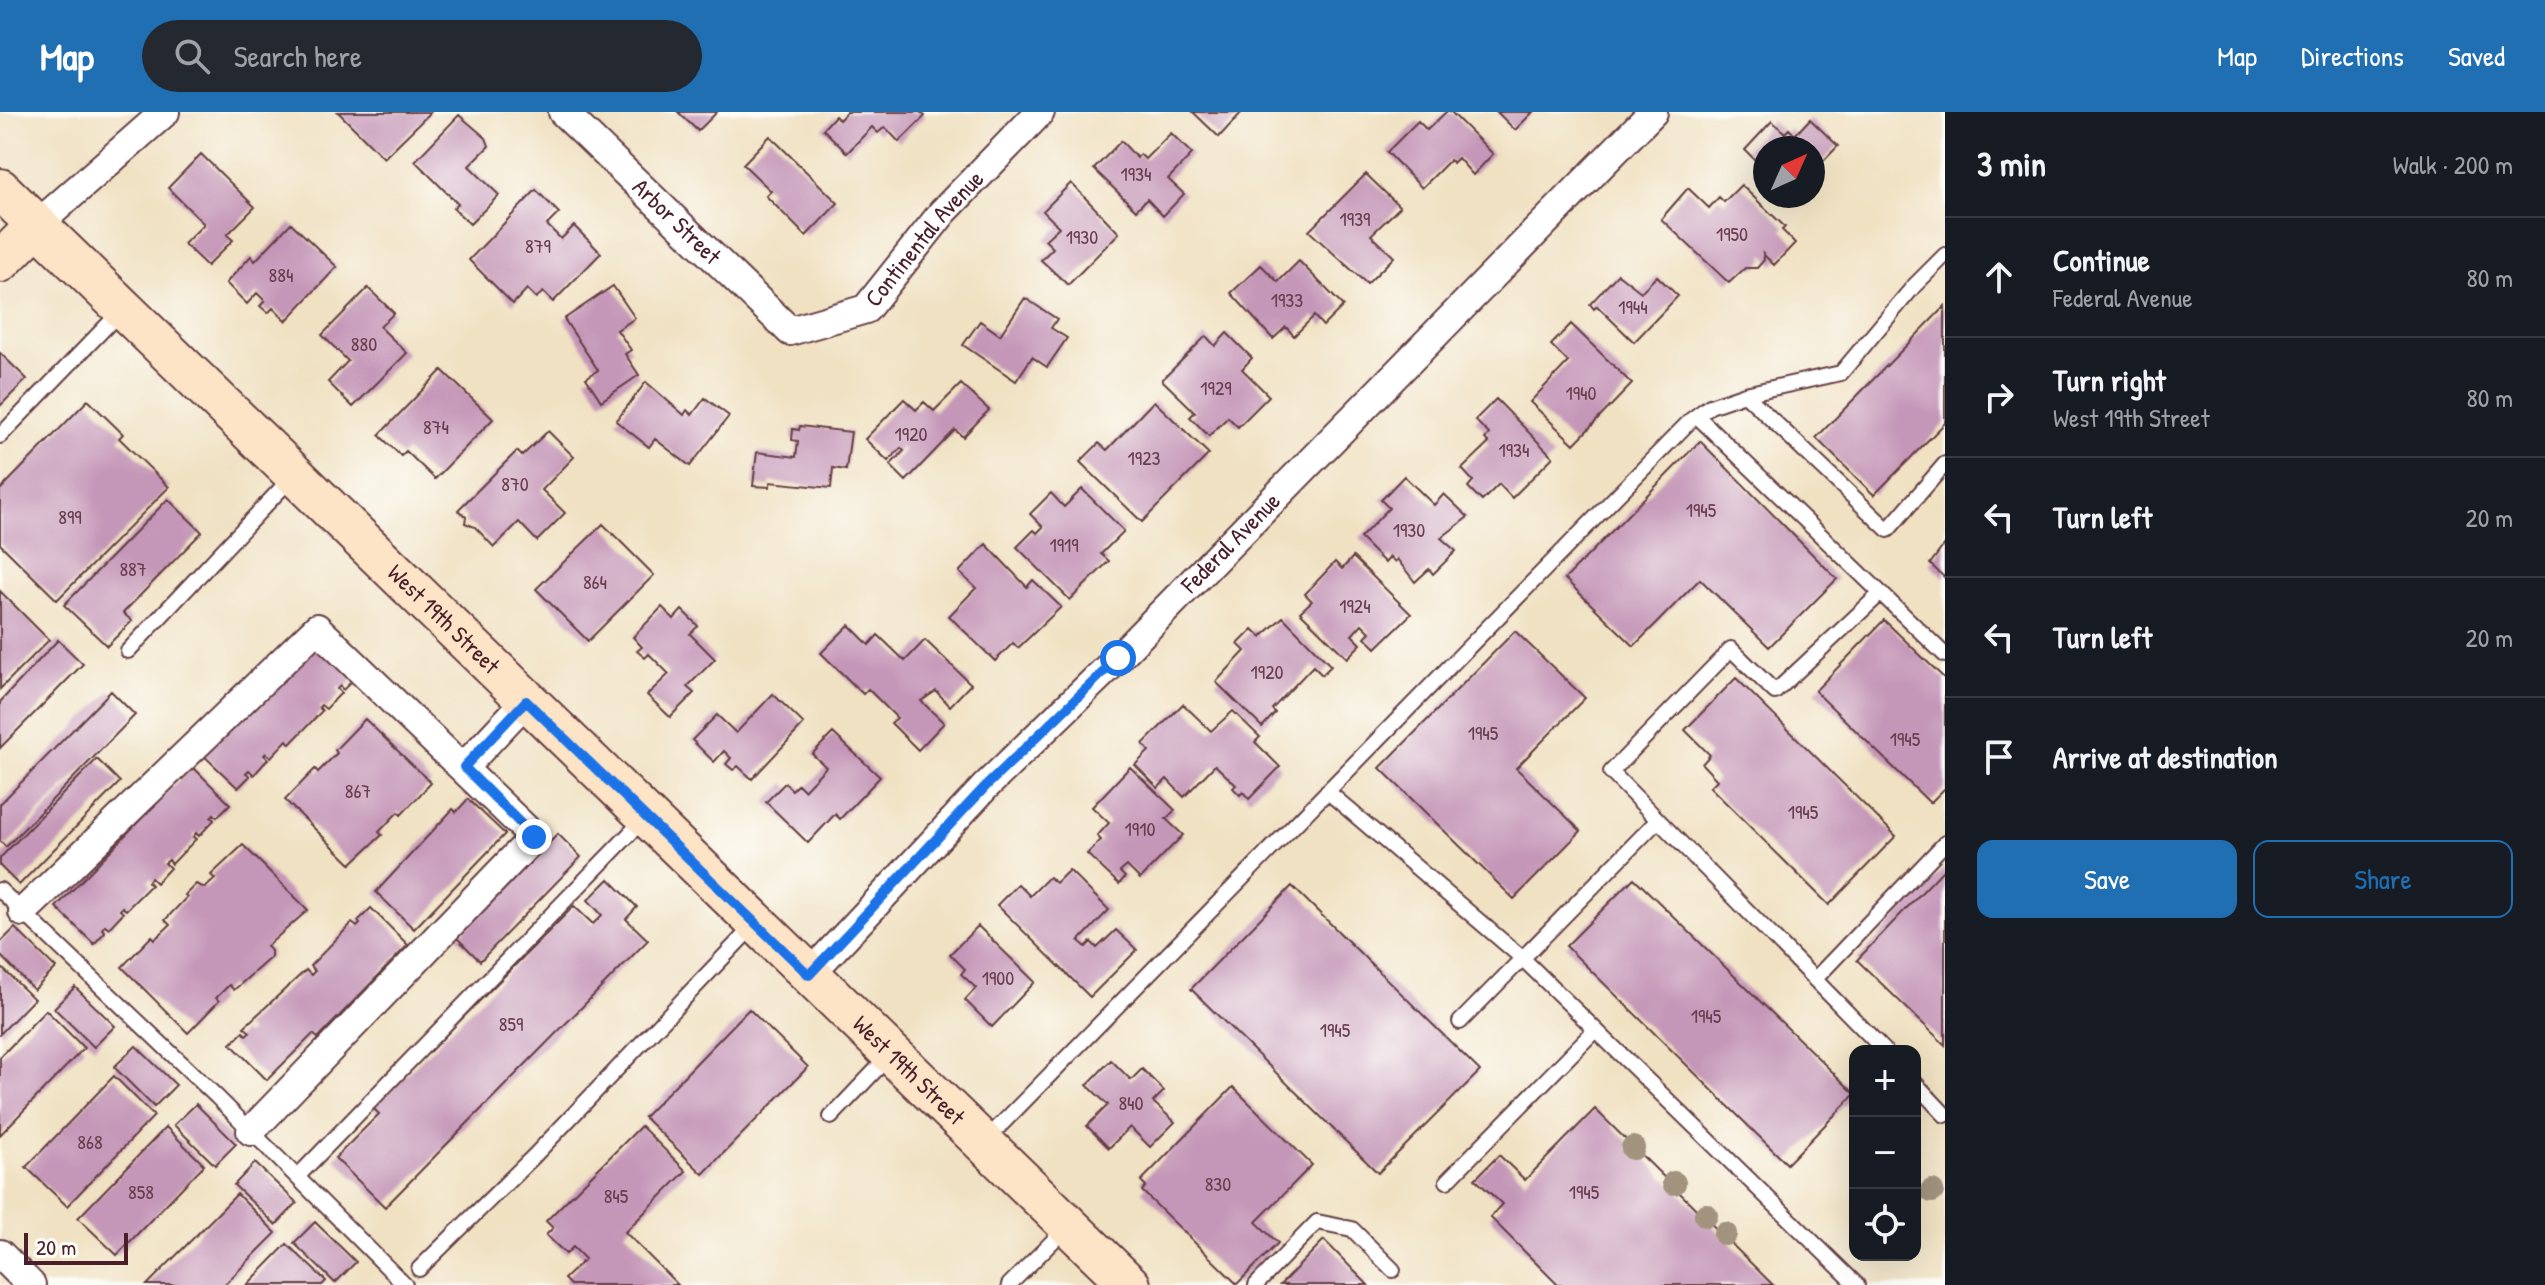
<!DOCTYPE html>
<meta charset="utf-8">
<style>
body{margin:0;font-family:"Patrick Hand",sans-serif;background:#242831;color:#f1f3f6}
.controls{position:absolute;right:24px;bottom:24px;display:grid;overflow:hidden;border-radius:16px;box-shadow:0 8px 32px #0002}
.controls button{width:72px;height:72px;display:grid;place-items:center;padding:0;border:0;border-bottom:2px solid #363941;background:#171b24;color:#f1f3f6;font:40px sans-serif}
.compass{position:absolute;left:1753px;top:24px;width:72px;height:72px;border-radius:50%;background:#171b24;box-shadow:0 8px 32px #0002;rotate:45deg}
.scale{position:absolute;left:24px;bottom:20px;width:104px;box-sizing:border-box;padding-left:8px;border:4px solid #4a1f2b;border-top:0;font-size:22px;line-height:28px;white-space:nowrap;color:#4a1f2b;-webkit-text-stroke:6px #fdfcf7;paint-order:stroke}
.stop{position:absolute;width:24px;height:24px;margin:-18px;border:6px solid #1a73e8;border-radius:50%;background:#fff}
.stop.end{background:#1a73e8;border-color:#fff;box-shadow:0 2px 8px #0008}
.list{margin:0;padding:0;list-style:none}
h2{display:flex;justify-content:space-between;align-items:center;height:104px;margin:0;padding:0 32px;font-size:34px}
h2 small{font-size:26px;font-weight:400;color:#9ea1a6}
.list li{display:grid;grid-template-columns:52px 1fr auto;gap:24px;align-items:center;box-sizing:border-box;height:120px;padding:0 32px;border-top:2px solid #363941}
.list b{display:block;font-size:30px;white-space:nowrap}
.list p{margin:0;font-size:26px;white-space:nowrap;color:#9ea1a6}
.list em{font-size:26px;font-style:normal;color:#9ea1a6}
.actions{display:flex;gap:16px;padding:24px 32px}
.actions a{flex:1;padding:18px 0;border:2px solid #1f6fb2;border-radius:16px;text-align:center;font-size:28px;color:#1f6fb2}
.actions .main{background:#1f6fb2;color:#fff}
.icon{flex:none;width:44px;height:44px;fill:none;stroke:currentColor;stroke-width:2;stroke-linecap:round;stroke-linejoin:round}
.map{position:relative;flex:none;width:1945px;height:1173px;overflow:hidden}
header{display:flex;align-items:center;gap:48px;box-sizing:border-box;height:112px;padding:0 40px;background:#1f6fb2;color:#fff}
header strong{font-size:38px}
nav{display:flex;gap:44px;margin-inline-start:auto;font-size:28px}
.search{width:560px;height:72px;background:#242831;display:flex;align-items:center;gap:20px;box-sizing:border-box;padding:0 28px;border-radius:44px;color:#9ea1a6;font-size:30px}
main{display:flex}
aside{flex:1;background:#171b24}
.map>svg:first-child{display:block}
</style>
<header>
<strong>Map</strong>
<div class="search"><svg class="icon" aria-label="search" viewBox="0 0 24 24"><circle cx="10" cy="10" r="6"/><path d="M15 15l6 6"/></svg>Search here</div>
<nav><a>Map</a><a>Directions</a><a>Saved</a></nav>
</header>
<main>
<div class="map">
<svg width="1945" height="1173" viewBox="0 0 1945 1173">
<rect width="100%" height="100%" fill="#fdfcf7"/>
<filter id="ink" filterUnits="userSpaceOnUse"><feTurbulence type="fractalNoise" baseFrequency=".0125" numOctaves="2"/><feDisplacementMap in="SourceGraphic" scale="16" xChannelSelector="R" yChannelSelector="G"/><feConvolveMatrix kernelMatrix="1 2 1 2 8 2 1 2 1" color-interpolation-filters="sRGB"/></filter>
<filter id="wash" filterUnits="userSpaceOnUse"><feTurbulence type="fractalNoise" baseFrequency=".006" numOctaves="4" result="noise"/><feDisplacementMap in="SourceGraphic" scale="32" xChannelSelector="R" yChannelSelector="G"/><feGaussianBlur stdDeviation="1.8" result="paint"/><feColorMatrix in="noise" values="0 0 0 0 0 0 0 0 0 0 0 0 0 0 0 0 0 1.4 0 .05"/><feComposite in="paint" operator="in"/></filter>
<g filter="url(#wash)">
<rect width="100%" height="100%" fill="#f0e1c2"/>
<g id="blocks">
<!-- building -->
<path fill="#c496b7" d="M338 0H431L384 46Z
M678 0H717L698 19Z
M847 0H920L925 4 899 30 885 15 878 21 872 15 847 41 823 17 835 4 839 8Z
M1193 0H1242L1219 25Z
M1446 0H1451L1493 42 1473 63 1458 46 1453 51 1450 48 1422 76 1387 40 1418 9 1427 18Z
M1497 0H1533L1515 18Z
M459 3 486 26 489 34 469 54 499 83 470 112 453 96 458 92 415 49Z
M1810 7 1838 34 1813 60V36H1765V58L1745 38 1772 9 1785 21 1789 17 1795 23Z
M1171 21 1192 42 1168 67 1184 82 1163 104 1147 87 1136 98 1094 57 1121 29 1137 46 1140 42 1145 47Z
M770 24 838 91 806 124 766 84 771 79 743 52Z
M201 42 255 95 227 123 233 128 207 154 184 132 204 112 168 76Z
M1366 62 1400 95 1371 123 1394 145 1367 172 1309 119Z
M1071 71 1119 121 1068 173 1041 148 1053 136 1045 128 1059 115 1043 99Z
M1741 73 1785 115 1782 118 1795 131 1774 153 1763 142 1764 148 1757 156H1745L1729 171 1661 107 1688 76 1709 96 1719 85 1724 90Z
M536 78 559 101 547 113 561 127 574 114 601 141 553 190 543 180 536 186 527 177 513 192 469 148Z
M291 111 337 155 286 209 273 196 268 201 260 194 265 189 257 181 247 192 226 171 251 144 255 149Z
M1299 149 1343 194 1323 214 1314 204 1294 224 1286 215 1273 227 1231 181 1261 153 1278 170Z
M1618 162 1641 180 1657 164 1678 184 1634 230 1597 194 1594 197 1590 192Z
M613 174 635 206 617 218 631 238 625 242 639 263 601 289 586 266 598 258 564 207Z
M368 176 394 201 380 215 407 241 353 295 328 270 348 249 322 223Z
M1025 186 1057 207 1051 216 1067 226 1047 255 1032 245 1016 269 963 233 980 209 1000 223Z
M1945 194V311L1874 383 1816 326Z
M1571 212 1632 272 1574 332 1530 290 1568 250 1551 233Z
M1227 221 1252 246 1242 257 1269 284 1238 315 1228 305 1209 324 1190 305 1195 300 1162 268 1206 224 1215 234Z
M0 241 27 267 0 294Z
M442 258 493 307 435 367 406 339 401 344 379 323Z
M646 270 684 303 687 298 692 303 705 286 729 304 690 354 655 327 649 335 616 309Z
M961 272 989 298 963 325 955 318 906 369 890 353 904 339 901 336 888 349 865 327 904 287 916 298 924 290 934 299Z
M1496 287 1553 345 1512 386 1499 372 1482 389 1468 375 1473 369 1462 357 1489 331 1485 327 1489 322 1475 308Z
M88 288 123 322 119 326 169 375 57 488 0 432V378Z
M1154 289 1209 342 1142 410 1080 350 1099 331 1107 338Z
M800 314 851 320 846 358 833 356 831 376 770 370V375L753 374 757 340 796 345 798 329 792 328 793 317 799 318Z
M548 319 574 345 542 378 565 401 537 429 519 410 494 435 475 415 465 411 466 405 458 398 517 339 522 344Z
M1700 329 1837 467 1769 535 1700 467 1634 534 1565 467Z
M1404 364 1434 393 1444 382 1468 405 1441 426 1456 439 1433 462 1429 457 1415 470 1397 447 1395 450 1390 445 1385 451 1360 426 1389 396 1381 388Z
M1082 377 1124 419 1101 442 1109 449 1070 488 1017 435 1034 418 1037 421 1043 415 1030 402 1051 381 1064 395Z
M168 387 202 420 123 501 132 509 107 534 64 493Z
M603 412 654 463 588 529 536 477Z
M986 432 1027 475 1033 468 1061 495 1018 536 1013 531 995 549 949 504 976 476 959 460Z
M1945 432V466L1930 452Z
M1353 445 1411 502 1376 536 1365 525 1370 520 1362 512 1352 523 1361 532 1347 546 1300 500 1312 489 1305 482 1335 450 1342 457Z
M0 479 49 528 0 577Z
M662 495 674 507 682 498 698 514 690 522 715 547 687 575 694 581 670 605 647 583 669 562 649 542 645 546 637 539 642 535 633 525Z
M1283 505 1331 554 1322 563 1313 554 1272 597 1275 601 1262 615 1216 570 1245 539 1238 532 1253 517 1261 525Z
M1884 508 1945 567V676L1930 691 1815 579Z
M849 513 869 533 878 523 905 549 925 528 971 572 950 594 936 579 921 589 944 611 918 638 891 611 897 606 868 577 863 582 821 541Z
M1515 519 1585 586 1516 656 1581 719 1514 787 1380 656Z
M319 527 357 564 343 578 340 574 337 577 341 581 326 597 321 593 319 595 322 599 290 632 287 628 271 645 266 641 264 643 268 647 254 663 249 658 246 661 250 664 238 676 200 640Z
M58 528 83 552 0 636V590Z
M1736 566 1896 724 1829 793 1710 675 1717 668 1702 652 1710 643 1685 618Z
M111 579 135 603 6 735 0 729V692Z
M773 582 804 612 752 667 738 654 733 658 726 652 731 646 724 639 714 650 692 628 717 603 736 621Z
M1183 592 1211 619 1233 599 1260 625 1255 630 1280 655 1249 687 1243 680 1240 683 1233 676 1236 673 1215 653 1184 685 1167 667 1158 676 1135 653 1149 639 1143 632Z
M365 607 431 671 401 703 398 700 379 720 382 723 351 752 285 688 315 657 318 660 337 641 335 638Z
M833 621 880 665 840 707 835 702 808 731 766 690 785 671 792 678 798 672 804 678 826 655 812 642Z
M97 647 120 670 19 773 0 754V746Z
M192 654 230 692 217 705 214 702 211 705 214 708 199 724 196 721 193 725 196 727 172 752 169 748 165 751 170 756 156 771 151 766 148 770 151 773 126 798 122 795 120 798 123 801 109 816 105 813 102 817 105 820 94 832 56 795Z
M1130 655 1175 698 1166 707 1183 723 1140 767 1127 754 1120 760 1125 765 1119 772 1087 742 1101 728 1097 724 1109 711 1092 695Z
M468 687 505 722 414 817 376 780 453 697 456 700Z
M558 722 581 745 480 849 457 826Z
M243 733 308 798 267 834 271 839V845L234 878 229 873 216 886 219 889 188 921 122 855 152 824 155 827 170 813 165 808 187 785 185 783 196 772 205 776 215 767 211 763Z
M1945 756V933L1857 848Z
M1069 758 1109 798 1079 829 1086 835 1091 830 1097 836 1116 818 1137 838 1090 885 997 793 1018 772 1030 784 1049 765 1056 771Z
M1634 766 1855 982 1787 1052 1566 834Z
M609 767 637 795 626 807 648 828 385 1095 335 1046 379 1002 373 996 574 794 593 812 602 803 588 788Z
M1292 774 1480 959 1378 1061 1191 877Z
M371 796 408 833 318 926 313 922 267 968 231 932 243 920 246 923 250 920 244 915 306 858 311 863 315 859 310 854 352 811 357 815 360 812 358 809Z
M978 814 1035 870 992 915 965 888 976 876 961 862 965 857 950 842Z
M15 816 56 856 34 878 0 843V831Z
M0 854 34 887 0 922Z
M75 875 115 914 94 935 54 896Z
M749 897 808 955 703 1062 644 1005Z
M46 898 84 936 0 1023V945Z
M136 934 176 973 154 995 114 955Z
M1111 948 1131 968 1142 957 1164 979 1153 990 1175 1010 1150 1035 1130 1015 1109 1036 1087 1014 1108 993 1087 973Z
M114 964 154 1004 67 1094 26 1055Z
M1233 975 1312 1053 1256 1110 1278 1131 1237 1172 1142 1079 1146 1074 1141 1069Z
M196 992 236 1032 215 1053 174 1013Z
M1595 997 1773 1173H1558L1490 1105 1502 1092 1475 1067 1499 1043 1525 1068Z
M641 1014 686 1059 625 1120 678 1173H570L564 1167 585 1147 573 1135 566 1142 546 1123 553 1116 546 1109Z
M166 1015 204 1053 117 1143 78 1106Z
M255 1051 297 1091 276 1113 234 1073Z
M237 1082 276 1121 224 1173H147Z
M315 1110 356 1150 335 1171 294 1131Z
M1324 1128 1368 1173H1280Z
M287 1132 326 1169 322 1173H247Z"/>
</g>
</g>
<g filter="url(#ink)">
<use href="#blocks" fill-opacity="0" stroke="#633c42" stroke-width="2"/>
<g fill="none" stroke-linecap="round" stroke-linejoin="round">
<defs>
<path id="lane" d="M1745 282 1888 418 1945 352
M1697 304 1945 543
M0 324 122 198
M1881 481 1775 580 1731 537 1611 660 1885 939
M128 539 293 364
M1327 679 1521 845 1857 1173
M0 778 217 985 405 1173
M1816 866 1945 731
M1460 910 1658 708
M1915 971 1945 1003
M831 1005 890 943
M985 1029 1691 308 1710 294 1745 282 1841 261 1914 174 1945 143
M297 1065 646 705
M1447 1069 1595 918
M419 1157 534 1044 755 812
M1009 1173 1067 1115
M1256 1173 1317 1110 1352 1117 1393 1158"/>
<g id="street">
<path id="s1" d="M563 0 790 219 866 197 943 100 1040 0"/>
<path d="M37 113 165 0"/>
<path d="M464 655 526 589"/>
<path d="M23 800 317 516 534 725 251 1019"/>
<path id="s2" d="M809 863 985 675 1118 546 1653 0"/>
<path d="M0 1142 31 1173"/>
</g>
<g id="secondary">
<path id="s3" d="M0 77 1130 1173"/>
<path d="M0 150 37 113"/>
</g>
</defs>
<!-- lane casing -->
<use href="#lane" stroke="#633c42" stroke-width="18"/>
<!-- street casing -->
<use href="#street" stroke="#633c42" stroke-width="32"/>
<!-- secondary casing -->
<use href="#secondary" stroke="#633c42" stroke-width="44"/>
<!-- lane -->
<use href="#lane" stroke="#fff" stroke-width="14"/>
<!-- street -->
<use href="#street" stroke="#fff" stroke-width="28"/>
<!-- secondary -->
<use href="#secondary" stroke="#fee4c6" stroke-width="40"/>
</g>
<!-- trees -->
<g fill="#a1937e">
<circle cx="1633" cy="1036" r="12"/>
<circle cx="1674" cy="1071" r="12"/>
<circle cx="1932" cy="1079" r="12"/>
<circle cx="1706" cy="1103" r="12"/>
<circle cx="1725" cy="1122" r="12"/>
</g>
</g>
<g fill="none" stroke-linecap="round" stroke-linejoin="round" filter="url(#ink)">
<!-- route -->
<path stroke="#1a73e8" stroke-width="10" d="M534 725 464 655 526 589 809 863 985 675 1118 546"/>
</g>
<g text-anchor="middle" stroke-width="6" stroke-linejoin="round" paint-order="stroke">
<!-- number labels -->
<g font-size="20" fill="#683d4e">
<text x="1136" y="69">1934</text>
<text x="1355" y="114">1939</text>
<text x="1732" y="129">1950</text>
<text x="1082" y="132">1930</text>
<text x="538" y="141">879</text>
<text x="281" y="170">884</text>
<text x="1287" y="195">1933</text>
<text x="1633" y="202">1944</text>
<text x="364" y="239">880</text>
<text x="1216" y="283">1929</text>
<text x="1581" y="288">1940</text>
<text x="436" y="322">874</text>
<text x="911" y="329">1920</text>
<text x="1514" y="345">1934</text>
<text x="1144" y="353">1923</text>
<text x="515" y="379">870</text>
<text x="1701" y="405">1945</text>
<text x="70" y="412">899</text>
<text x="1409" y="425">1930</text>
<text x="1064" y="440">1919</text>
<text x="133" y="464">887</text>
<text x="595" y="477">864</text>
<text x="1355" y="501">1924</text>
<text x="1267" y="567">1920</text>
<text x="1483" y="628">1945</text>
<text x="1905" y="634">1945</text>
<text x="358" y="686">867</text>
<text x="1803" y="707">1945</text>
<text x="1140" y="724">1910</text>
<text x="998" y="873">1900</text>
<text x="1706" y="911">1945</text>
<text x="511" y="919">859</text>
<text x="1335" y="925">1945</text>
<text x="1131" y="998">840</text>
<text x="90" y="1037">868</text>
<text x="1218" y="1079">830</text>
<text x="141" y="1087">858</text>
<text x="1584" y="1087">1945</text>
<text x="616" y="1091">845</text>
</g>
<!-- street labels -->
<g font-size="24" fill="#4a1f2b" stroke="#fdfcf7">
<text dy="8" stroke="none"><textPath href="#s1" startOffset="158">Arbor Street</textPath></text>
<text dy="8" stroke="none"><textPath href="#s1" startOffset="486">Continental Avenue</textPath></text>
<text dy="8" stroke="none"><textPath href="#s2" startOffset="604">Federal Avenue</textPath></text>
<text dy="8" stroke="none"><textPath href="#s3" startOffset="618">West 19th Street</textPath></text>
<text dy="8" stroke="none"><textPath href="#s3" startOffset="1266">West 19th Street</textPath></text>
</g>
</g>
</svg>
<div class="controls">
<button>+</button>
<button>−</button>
<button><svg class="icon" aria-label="locate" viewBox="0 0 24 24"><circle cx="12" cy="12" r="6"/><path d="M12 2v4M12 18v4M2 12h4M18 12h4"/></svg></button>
</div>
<svg class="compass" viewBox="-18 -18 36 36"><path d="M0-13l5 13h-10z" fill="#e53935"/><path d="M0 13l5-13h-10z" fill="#9ea1a6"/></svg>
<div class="scale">20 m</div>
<div class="stop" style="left:1118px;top:546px"></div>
<div class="stop end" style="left:534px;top:725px"></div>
</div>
<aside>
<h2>3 min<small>Walk · 200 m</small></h2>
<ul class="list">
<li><svg class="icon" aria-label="ahead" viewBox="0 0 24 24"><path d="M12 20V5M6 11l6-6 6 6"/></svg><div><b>Continue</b><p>Federal Avenue</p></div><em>80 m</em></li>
<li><svg class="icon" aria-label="right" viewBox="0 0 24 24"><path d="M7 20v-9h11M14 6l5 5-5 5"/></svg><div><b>Turn right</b><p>West 19th Street</p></div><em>80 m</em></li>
<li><svg class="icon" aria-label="left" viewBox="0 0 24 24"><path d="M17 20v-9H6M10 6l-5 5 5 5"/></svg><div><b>Turn left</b></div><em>20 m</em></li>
<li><svg class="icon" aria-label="left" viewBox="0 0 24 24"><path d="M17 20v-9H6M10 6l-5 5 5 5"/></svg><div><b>Turn left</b></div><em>20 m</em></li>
<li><svg class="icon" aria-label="arrive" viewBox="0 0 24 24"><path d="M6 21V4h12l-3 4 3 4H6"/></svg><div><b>Arrive at destination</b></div></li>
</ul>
<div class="actions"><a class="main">Save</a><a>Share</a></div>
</aside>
</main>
